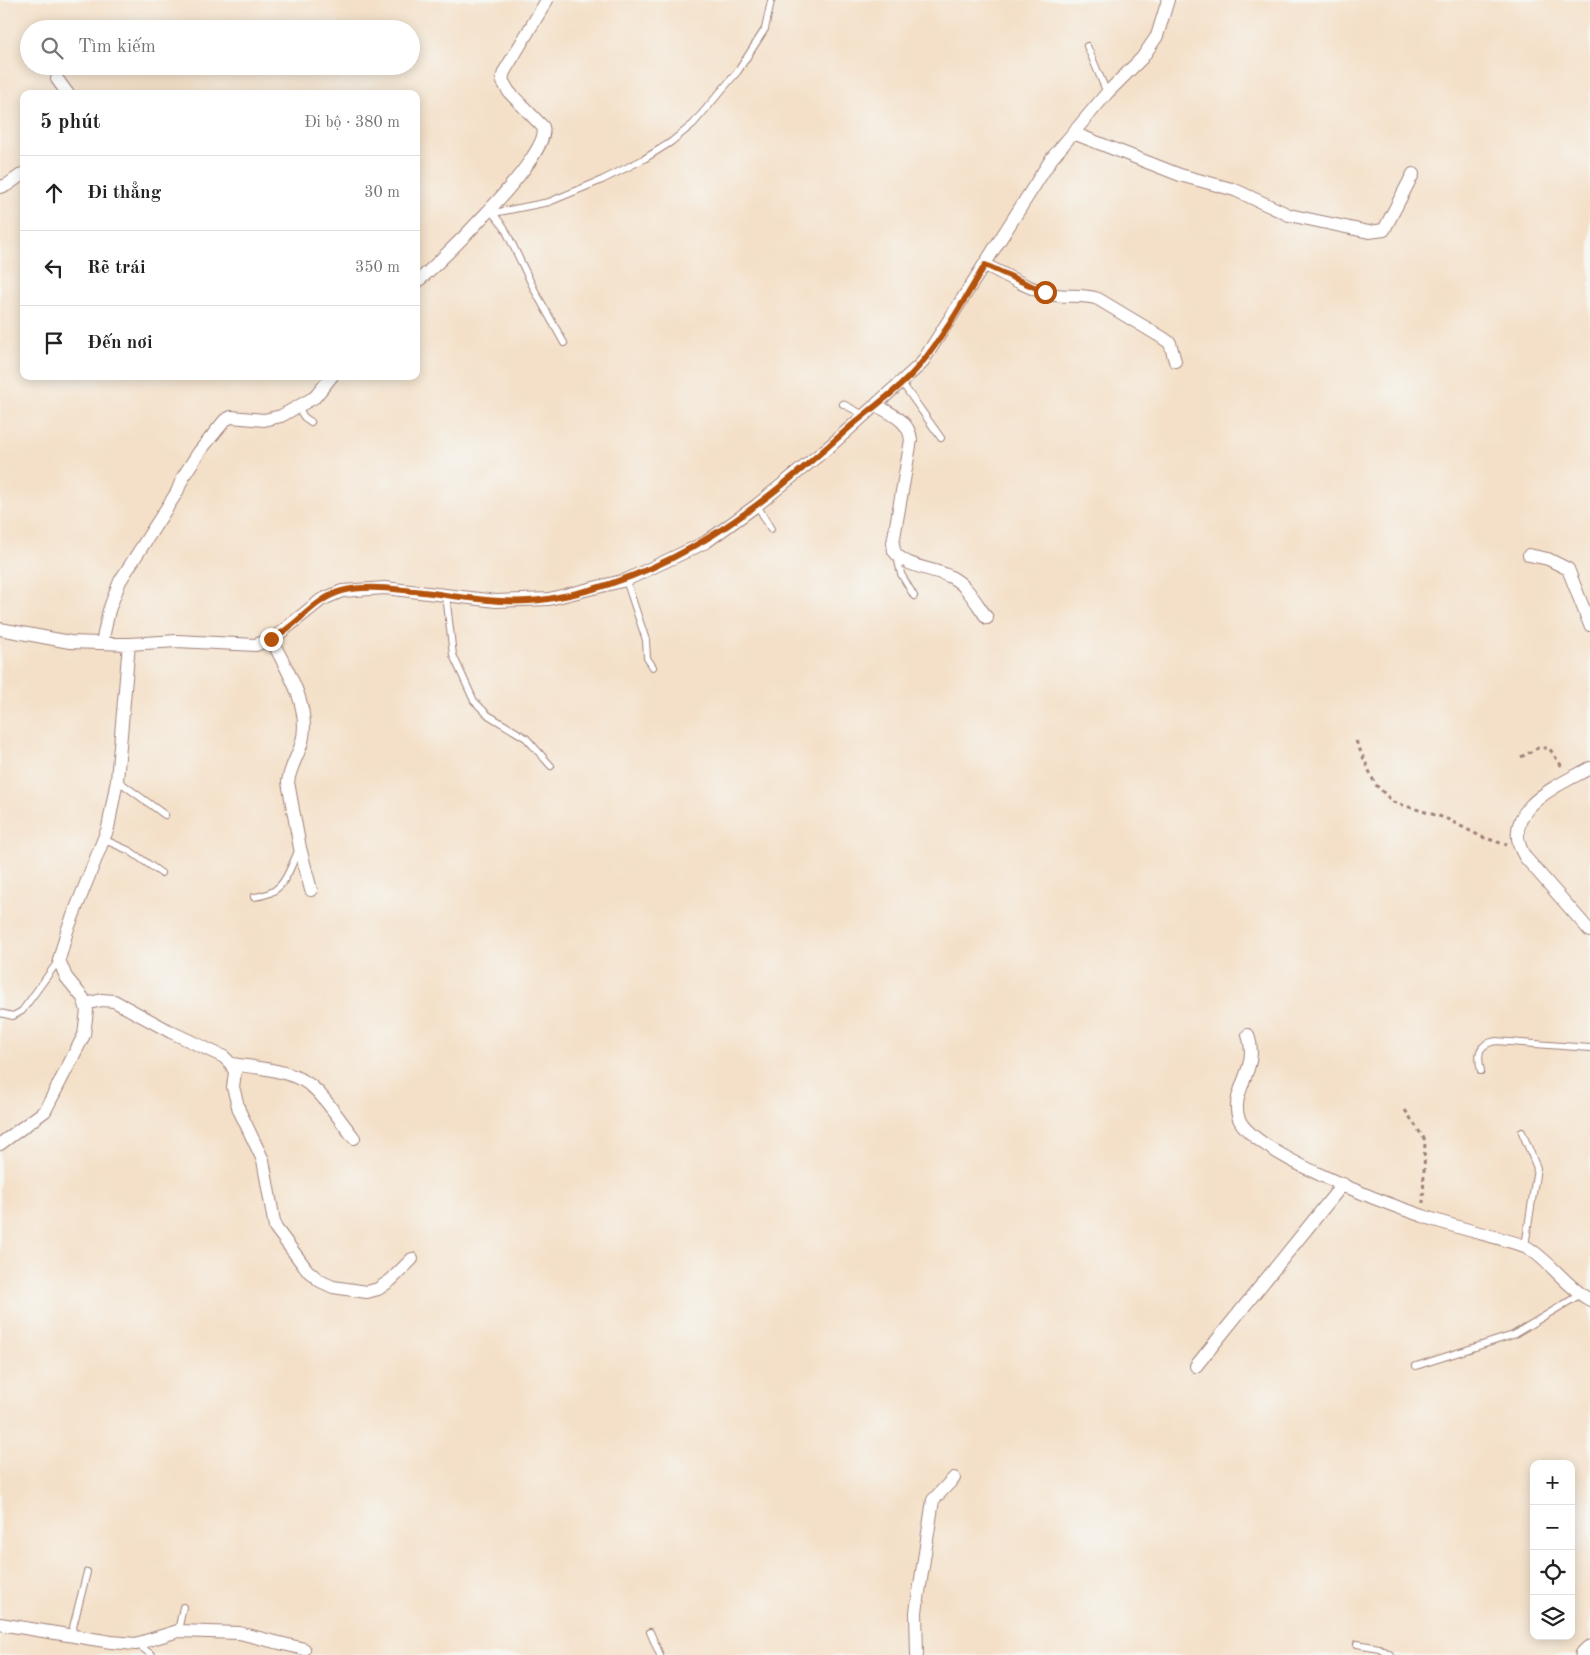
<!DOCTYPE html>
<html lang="vi">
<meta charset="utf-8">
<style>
body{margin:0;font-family:"Old Standard TT",serif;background:#f6f6f6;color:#222}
.controls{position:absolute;right:15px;bottom:15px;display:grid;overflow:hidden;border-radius:10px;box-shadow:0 2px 12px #0003}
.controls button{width:45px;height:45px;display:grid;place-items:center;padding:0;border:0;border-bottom:1px solid #e0e0e0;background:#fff;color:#222;font:25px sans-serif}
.stop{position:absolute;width:15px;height:15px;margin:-11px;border:4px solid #b45309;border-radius:50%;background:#fff}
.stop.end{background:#b45309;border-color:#fff;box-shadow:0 1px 5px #0008}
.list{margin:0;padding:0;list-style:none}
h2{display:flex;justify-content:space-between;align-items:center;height:65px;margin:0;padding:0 20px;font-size:21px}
h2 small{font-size:16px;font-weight:400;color:#767676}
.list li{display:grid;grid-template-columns:32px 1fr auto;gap:15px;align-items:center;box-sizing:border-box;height:75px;padding:0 20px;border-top:1px solid #e0e0e0}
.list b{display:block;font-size:19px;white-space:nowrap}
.list em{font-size:16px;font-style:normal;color:#767676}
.icon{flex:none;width:28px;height:28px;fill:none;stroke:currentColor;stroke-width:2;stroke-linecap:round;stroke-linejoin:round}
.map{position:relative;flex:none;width:1590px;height:1655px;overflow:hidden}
.search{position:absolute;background:#fff;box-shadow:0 2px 12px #0003;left:20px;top:20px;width:400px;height:55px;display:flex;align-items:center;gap:12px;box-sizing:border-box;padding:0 18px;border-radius:28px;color:#767676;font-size:19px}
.panel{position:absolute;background:#fff;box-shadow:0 2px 12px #0003;left:20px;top:90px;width:400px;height:290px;border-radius:10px}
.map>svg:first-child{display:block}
</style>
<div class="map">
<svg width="1590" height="1655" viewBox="0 0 1590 1655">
<rect width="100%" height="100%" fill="#f6f6f2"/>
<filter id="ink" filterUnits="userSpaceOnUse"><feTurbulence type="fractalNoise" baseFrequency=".02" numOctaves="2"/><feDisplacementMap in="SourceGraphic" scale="10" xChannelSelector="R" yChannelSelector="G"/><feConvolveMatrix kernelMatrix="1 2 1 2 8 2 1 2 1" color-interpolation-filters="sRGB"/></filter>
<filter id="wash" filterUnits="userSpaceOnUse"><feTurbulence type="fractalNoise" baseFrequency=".0096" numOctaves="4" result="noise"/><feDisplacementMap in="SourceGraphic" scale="20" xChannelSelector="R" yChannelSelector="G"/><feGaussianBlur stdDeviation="1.12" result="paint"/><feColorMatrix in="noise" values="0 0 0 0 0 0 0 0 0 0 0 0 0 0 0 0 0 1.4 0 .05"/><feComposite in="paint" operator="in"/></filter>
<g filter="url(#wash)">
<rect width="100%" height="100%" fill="#f4e0c8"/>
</g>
<g filter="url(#ink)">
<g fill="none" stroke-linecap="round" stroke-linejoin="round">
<defs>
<path id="lane" d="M1087 46 1107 93
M491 211 504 227 535 291 564 343
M494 213 549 202 602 180 644 159 671 142 693 124 738 71 765 29 771 1
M902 383 941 438
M843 404 864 415
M298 407 304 417 311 422
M757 505 771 529
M897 557 901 574 914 596
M626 580 646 640 647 658 653 667
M446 595 453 655 474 701 488 715 526 738 551 766
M117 780 165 815
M105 840 130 851 161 873
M254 897C285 894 287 874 299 849
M0 1013 13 1016 22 1011 59 960
M1481 1071C1477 1054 1478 1044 1496 1041L1590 1048
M1522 1132 1537 1168 1525 1246
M1416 1366 1513 1335 1581 1294
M178 1631 183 1607
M650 1632 660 1655
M71 1635 87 1572
M137 1644 152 1655
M1357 1644 1379 1648 1391 1655"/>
<path id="street" d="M57 79 68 94
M1073 133 1180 175 1235 190 1289 215 1369 232 1384 230 1413 174
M0 187 7 185 24 173
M985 265C1007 275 1031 291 1055 295 1070 297 1084 294 1098 299L1163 338 1170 343 1175 361
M416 283C439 262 553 154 543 127L509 92 502 80 504 72 547 0
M876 405C891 414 909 420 911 440L893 543 894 551C905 568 934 568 951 577 967 585 976 603 987 618
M1529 555 1548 559 1568 569 1590 625
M0 629 70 642 129 644 177 641 256 645 275 637 321 600 342 591 385 588 496 601 549 599 626 580 706 542 757 505 830 446 921 364 1052 158 1107 93 1142 58 1157 36 1168 0
M271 639C287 670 311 706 302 742 298 756 290 767 288 782L300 848 311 890
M102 643 109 610 120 581 177 492 183 477 199 452 225 420 231 417 264 420 281 416 315 397 332 376
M1590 768C1557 786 1497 810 1525 857L1590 931
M85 1004 102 1000 114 1001 171 1032 224 1057 231 1064 235 1072 233 1087 239 1110 263 1160 275 1227 307 1270 320 1281 333 1287 367 1292 378 1289 391 1280 412 1259
M1248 1035C1260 1068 1231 1089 1238 1116 1246 1151 1387 1204 1423 1216 1456 1228 1491 1235 1525 1246 1550 1260 1565 1286 1590 1300
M231 1064C260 1068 298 1070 318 1092 331 1106 342 1123 354 1138
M0 1144 45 1111 84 1035 87 1010 83 998 66 977 59 960 67 931 108 828 117 780 129 644
M1196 1366 1343 1184
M0 1624 111 1642 136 1644 178 1631 239 1633 304 1649
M917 1655 916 1612 933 1500 954 1478"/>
<path id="secondary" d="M1585 1655 1590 1650"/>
</defs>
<!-- lane casing -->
<use href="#lane" stroke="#9f807a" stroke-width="8"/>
<!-- street casing -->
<use href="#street" stroke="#9f807a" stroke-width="14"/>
<!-- secondary casing -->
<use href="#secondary" stroke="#9f807a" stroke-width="21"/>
<!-- path -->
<path stroke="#9f807a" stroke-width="3" stroke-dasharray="4 4" stroke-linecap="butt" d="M1356 741 1375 784 1393 802 1445 818 1482 837 1507 845
M1521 757 1538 748H1549L1563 768
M1405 1110 1425 1140 1423 1203"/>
<!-- lane -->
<use href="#lane" stroke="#fff" stroke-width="6"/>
<!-- street -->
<use href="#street" stroke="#fff" stroke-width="12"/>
<!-- secondary -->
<use href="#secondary" stroke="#fff" stroke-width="19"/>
</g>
</g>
<g fill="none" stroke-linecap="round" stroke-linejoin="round" filter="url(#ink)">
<!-- route -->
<path stroke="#b45309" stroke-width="6" d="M271 639C297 627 313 599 342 591 366 585 391 589 415 591 459 596 504 606 548 599 672 579 761 507 851 426 874 406 900 389 919 366 943 338 966 297 985 265L1045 292"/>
</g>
</svg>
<div class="controls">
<button>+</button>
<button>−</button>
<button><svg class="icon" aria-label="locate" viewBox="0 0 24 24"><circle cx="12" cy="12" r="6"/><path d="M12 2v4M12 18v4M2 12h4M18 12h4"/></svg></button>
<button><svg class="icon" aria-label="layers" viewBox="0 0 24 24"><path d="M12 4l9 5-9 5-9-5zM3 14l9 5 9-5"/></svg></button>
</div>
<div class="stop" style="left:1045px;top:292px"></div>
<div class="stop end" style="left:271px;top:639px"></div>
<div class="search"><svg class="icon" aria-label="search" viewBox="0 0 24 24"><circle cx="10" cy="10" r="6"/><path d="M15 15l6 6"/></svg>Tìm kiếm</div>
<section class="panel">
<h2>5 phút<small>Đi bộ · 380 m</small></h2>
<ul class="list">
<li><svg class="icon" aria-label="ahead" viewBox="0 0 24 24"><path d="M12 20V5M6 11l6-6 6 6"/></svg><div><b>Đi thẳng</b></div><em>30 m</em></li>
<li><svg class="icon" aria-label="left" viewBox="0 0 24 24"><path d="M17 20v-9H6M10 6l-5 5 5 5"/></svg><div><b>Rẽ trái</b></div><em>350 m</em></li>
<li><svg class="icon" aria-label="arrive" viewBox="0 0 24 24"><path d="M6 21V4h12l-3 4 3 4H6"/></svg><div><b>Đến nơi</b></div></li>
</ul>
</section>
</div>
